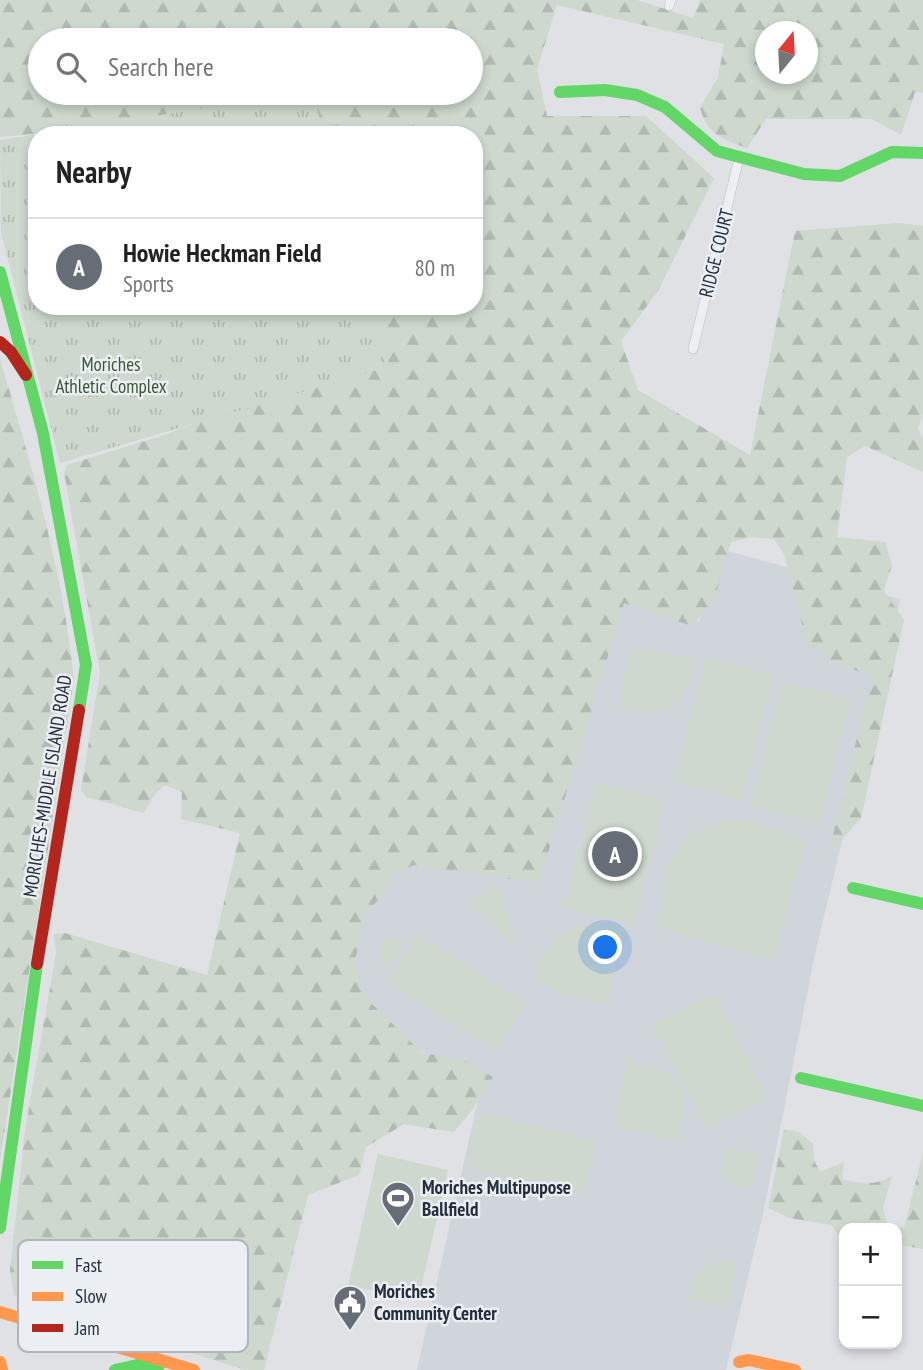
<!DOCTYPE html>
<meta charset="utf-8">
<style>
body{margin:0;font-family:"PT Sans Narrow",sans-serif;background:#f2f2f2;color:#222}
.controls{position:absolute;right:21px;bottom:21px;display:grid;overflow:hidden;border-radius:14px;box-shadow:0 4px 10px #0003}
.controls button{width:63px;height:63px;display:grid;place-items:center;padding:0;border:0;border-bottom:2px solid #e0e0e0;background:#fff;color:#222;font:35px sans-serif}
.compass{position:absolute;left:755px;top:21px;width:63px;height:63px;border-radius:50%;background:#fff;box-shadow:0 4px 10px #0003;rotate:18deg}
.you{position:absolute;left:606px;top:948px;width:24px;height:24px;margin:-18px;border:5px solid #fff;border-radius:50%;background:#1a73e8;box-shadow:0 0 0 10px #1a73e833}
.badge{display:grid;place-items:center;width:46px;height:46px;border-radius:50%;background:#666d77;color:#fff;font-size:23px;font-weight:700}
.pin{position:absolute;translate:-50% -50%;border:4px solid #fff;box-shadow:0 2px 7px #0006}
.list{margin:0;padding:0;list-style:none}
h2{display:flex;justify-content:space-between;align-items:center;height:91px;margin:0;padding:0 28px;font-size:30px}
h2 small{font-size:23px;font-weight:400;color:#767676}
.list li{display:grid;grid-template-columns:46px 1fr auto;gap:21px;align-items:center;box-sizing:border-box;height:98px;padding:0 28px;border-top:2px solid #e0e0e0}
.list b{display:block;font-size:26px;white-space:nowrap}
.list p{margin:0;font-size:23px;white-space:nowrap;color:#767676}
.list em{font-size:23px;font-style:normal;color:#767676}
.icon{flex:none;width:38px;height:38px;fill:none;stroke:currentColor;stroke-width:2;stroke-linecap:round;stroke-linejoin:round}
.map{position:relative;flex:none;width:923px;height:1370px;overflow:hidden}
.search{position:absolute;background:#fff;box-shadow:0 4px 10px #0003;left:28px;top:28px;width:455px;height:77px;display:flex;align-items:center;gap:18px;box-sizing:border-box;padding:0 24px;border-radius:38px;color:#767676;font-size:26px}
.panel{position:absolute;background:#fff;box-shadow:0 4px 10px #0003;left:28px;top:126px;width:455px;height:189px;border-radius:28px}
.map>svg:first-child{display:block}
</style>
<div class="map">
<svg width="923" height="1370" viewBox="0 0 923 1370">
<defs>
<pattern id="forest-firs" width="22" height="20" patternUnits="userSpaceOnUse" patternTransform="scale(1.75)"><rect width="22" height="20" fill="#ced8ce"/><path d="M5 1l3.5 6h-7zM16 11l3.5 6h-7z" fill="#b1bab2"/></pattern>
<pattern id="park-tufts" width="24" height="20" patternUnits="userSpaceOnUse" patternTransform="scale(1.75)"><rect width="24" height="20" fill="#ced8ce"/><path d="M3 7l-1-3M5 7V3M7 7l1-3M15 17l-1-3M17 17v-4M19 17l1-3" fill="none" stroke="#b1bab2"/></pattern>
</defs>
<rect width="100%" height="100%" fill="#dfe1e4"/>
<!-- built -->
<path fill="#d0d4db" d="M721 549 900 599 815 954 763 1214 726 1370H417L482 1082 337 1009 379 845 614 599 699 622Z"/>
<!-- grass -->
<path fill="#ced8ce" d="M637 646 695 661C681 714 669 721 616 707L631 650Z
M704 657 773 674 743 799 674 782Z
M781 682 851 700 819 824 749 806Z
M596 782 666 800 634 925 563 907Z
M729 819 759 823 806 841 775 956 770 960 656 927C669 868 659 839 729 819Z
M501 886 515 941 511 946 470 901 491 887Z
M592 923 629 927 607 1001 603 1003 567 996 532 978C543 946 559 931 592 923Z
M417 935 527 1003 497 1051 387 983Z
M396 937 405 939 397 952 400 954 386 970 378 958C377 946 384 939 396 937Z
M715 993 768 1098 706 1129 652 1024Z
M628 1059C684 1074 691 1084 678 1141L615 1127 612 1121Z
M479 1112 596 1141 583 1195 466 1168Z
M724 1146 756 1155 759 1159 751 1190 731 1184 723 1177 721 1160Z
M378 1154 448 1170 418 1301 348 1285Z
M725 1261 737 1264 730 1304 724 1307 689 1300C693 1277 700 1263 725 1261Z"/>
<!-- forest -->
<path fill="url(#forest-firs)" fill-rule="evenodd" d="M0 0H637L693 18 700 0H923V93L915 92 901 135 872 119H766L747 148C723 140 707 134 700 108L718 77 724 44 557 5 537 69 547 116H646L714 178 658 291 621 341 638 390 750 455 795 231 899 223 923 226V413L918 429 923 439V472L865 446 847 457 837 537 885 542 892 565 884 591 904 620 861 818 828 855 872 677 835 662 807 644 784 554 774 539 751 537 731 542 714 600 692 626 624 603 539 883 414 865 395 874 365 919 354 964 370 1002 422 1053 461 1059 493 1077 473 1109 454 1132 404 1124 366 1147 359 1175 308 1195 264 1370H245L14 1296 10 1271 25 1130 56 953 54 934 65 933 207 975 240 833 181 819 182 792 165 785 155 794 144 813 86 797 81 790 100 673 64 473 67 465 161 436 333 371 365 306H474V135H302L265 113 0 137ZM766 32H808V74H766ZM40 40H471V93H40Z
M0 359C31 464 63 571 74 680L0 1161Z
M784 1129 799 1132 813 1144 814 1160 820 1172 844 1162 842 1179C861 1184 874 1186 892 1176L883 1208 887 1224 904 1228 923 1153V1249L900 1245 897 1259V1228H844V1255L843 1241 831 1225 789 1218 768 1208Z"/>
<!-- park -->
<path fill="url(#park-tufts)" d="M303 93H313L324 135H37V306H370L387 367 60 463 1 232 0 140Z"/>
<g fill="none" stroke-linecap="round" stroke-linejoin="round">
<defs>
<path id="street" d="M669 6 671 0
M693 349 739 158"/>
</defs>
<!-- street casing -->
<use href="#street" stroke="#bdbfc2" stroke-width="10"/>
<!-- street -->
<use href="#street" stroke="#edeff1" stroke-width="9"/>
<!-- fast -->
<path stroke="#63d668" stroke-width="12" d="M560 92 605 90 637 95 665 107 717 151 804 174 840 176 892 152 923 153
M0 272 43 433 86 665 79 710
M853 888 923 904
M801 1078 923 1106
M0 1228 37 964
M115 1370 137 1365 159 1366"/>
<!-- slow -->
<path stroke="#ff974d" stroke-width="12" d="M0 1312 194 1370
M0 1362 2 1370
M739 1362 749 1360 795 1370"/>
<!-- jam -->
<path stroke="#b3261e" stroke-width="12" d="M0 342 11 352 26 375
M37 964 79 710"/>
</g>
<!-- icons -->
<defs>
<symbol id="stadium-pin" viewBox="-11 -11 22 30"><path d="M0 17L-7.5 6A9.5 9.5 0 1 1 7.5 6Z" fill="#666d77" stroke="#ebeff4"/><path d="M0-5a6.5 5 0 1 0 0 10a6.5 5 0 1 0 0-10ZM-3.5-1.8h7v3.6h-7Z" fill="#fff"/></symbol>
<symbol id="civic-pin" viewBox="-11 -11 22 30"><path d="M0 17L-7.5 6A9.5 9.5 0 1 1 7.5 6Z" fill="#666d77" stroke="#ebeff4"/><path d="M-.6-6.5H3V-4.5H.6V-3L4-1V1h2V6H-6V1h2V-1L-.6-3ZM-1.2 2.5V6h2.4V2.5Z" fill="#fff"/></symbol>
</defs>
<g fill-rule="evenodd">
<use href="#stadium-pin" x="379" y="1179" width="38" height="52"/>
<use href="#civic-pin" x="331" y="1283" width="38" height="52"/>
</g>
<g text-anchor="middle" stroke-width="5" stroke-linejoin="round" paint-order="stroke">
<!-- street labels -->
<g font-size="19" fill="#252e3d" stroke="#ebeff4">
<text transform="translate(716 253) rotate(-76)" y="7">RIDGE COURT</text>
<text transform="translate(47 786) rotate(-81)" y="7">MORICHES-MIDDLE ISLAND ROAD</text>
</g>
<!-- park labels -->
<g font-size="19" fill="#395932" stroke="#ebeff4">
<text x="111" y="371">Moriches<tspan x="111" dy="22">Athletic Complex</tspan></text>
</g>
<!-- poi labels -->
<g font-size="19" font-weight="bold" fill="#252e3d" stroke="#ebeff4" text-anchor="start">
<text x="422" y="1194">Moriches Multipupose<tspan x="422" dy="22">Ballfield</tspan></text>
<text x="374" y="1298">Moriches<tspan x="374" dy="22">Community Center</tspan></text>
</g>
</g>
<!-- legend -->
<rect x="18" y="1240" width="230" height="112" rx="10" fill="#ebeff4" stroke="#b0b5bd" stroke-width="2"/>
<rect x="32" y="1261" width="31" height="8" fill="#63d668"/>
<rect x="32" y="1292" width="31" height="9" fill="#ff974d"/>
<rect x="32" y="1324" width="31" height="8" fill="#b3261e"/>
<g font-size="19" fill="#252e3d">
<text x="75" y="1272">Fast</text>
<text x="75" y="1303">Slow</text>
<text x="75" y="1335">Jam</text>
</g>
</svg>
<div class="controls">
<button>+</button>
<button>−</button>
</div>
<svg class="compass" viewBox="-18 -18 36 36"><path d="M0-13l5 13h-10z" fill="#e53935"/><path d="M0 13l5-13h-10z" fill="#767676"/></svg>
<div class="you"></div>
<div class="pin badge" style="left:615px;top:854px">A</div>
<div class="search"><svg class="icon" aria-label="search" viewBox="0 0 24 24"><circle cx="10" cy="10" r="6"/><path d="M15 15l6 6"/></svg>Search here</div>
<section class="panel">
<h2>Nearby<small></small></h2>
<ul class="list">
<li><span class="badge">A</span><div><b>Howie Heckman Field</b><p>Sports</p></div><em>80 m</em></li>
</ul>
</section>
</div>
